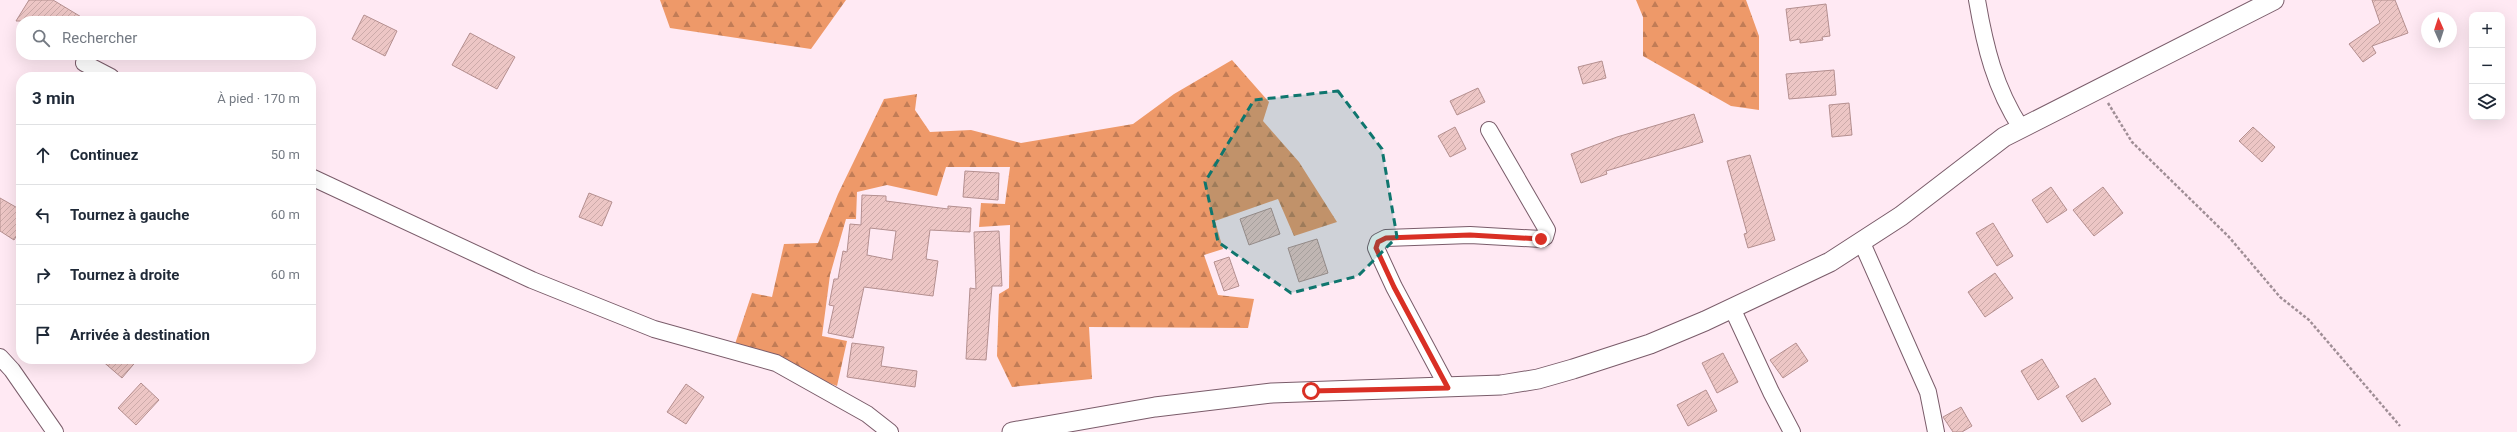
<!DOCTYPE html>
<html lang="fr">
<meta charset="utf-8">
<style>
body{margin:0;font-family:Roboto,sans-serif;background:#f2f2f3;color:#1f2937}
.controls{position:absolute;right:12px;top:12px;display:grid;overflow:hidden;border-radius:8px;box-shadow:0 4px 16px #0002}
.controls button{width:36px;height:36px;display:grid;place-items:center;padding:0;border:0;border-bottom:1px solid #e0e1e3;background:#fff;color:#1f2937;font:20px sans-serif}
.compass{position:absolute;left:2421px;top:12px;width:36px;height:36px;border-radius:50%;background:#fff;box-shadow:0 4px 16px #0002;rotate:357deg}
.stop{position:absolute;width:12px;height:12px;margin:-9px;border:3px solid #d93025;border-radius:50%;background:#fff}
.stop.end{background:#d93025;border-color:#fff;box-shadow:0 1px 4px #0008}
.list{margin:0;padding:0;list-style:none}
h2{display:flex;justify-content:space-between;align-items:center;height:52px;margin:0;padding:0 16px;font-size:17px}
h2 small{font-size:13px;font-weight:400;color:#747a83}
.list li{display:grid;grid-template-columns:26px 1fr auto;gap:12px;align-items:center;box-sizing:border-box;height:60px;padding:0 16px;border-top:1px solid #e0e1e3}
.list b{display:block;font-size:15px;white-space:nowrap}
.list em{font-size:13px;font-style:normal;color:#747a83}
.icon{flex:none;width:22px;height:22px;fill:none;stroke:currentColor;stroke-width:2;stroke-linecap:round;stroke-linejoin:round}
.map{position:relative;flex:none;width:2517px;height:432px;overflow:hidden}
.search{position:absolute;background:#fff;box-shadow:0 4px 16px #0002;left:16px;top:16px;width:300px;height:44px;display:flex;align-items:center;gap:10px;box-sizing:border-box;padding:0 14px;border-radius:16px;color:#747a83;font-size:15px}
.panel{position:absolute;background:#fff;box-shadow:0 4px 16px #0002;left:16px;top:72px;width:300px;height:292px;border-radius:16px}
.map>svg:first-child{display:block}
</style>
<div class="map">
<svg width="2517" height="432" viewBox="0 0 2517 432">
<defs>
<pattern id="forest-firs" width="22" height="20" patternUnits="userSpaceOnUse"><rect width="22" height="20" fill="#ee9969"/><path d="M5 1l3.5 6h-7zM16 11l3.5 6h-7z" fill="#c17c56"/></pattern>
<pattern id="building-hatch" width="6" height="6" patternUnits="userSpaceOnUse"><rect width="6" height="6" fill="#edc6c5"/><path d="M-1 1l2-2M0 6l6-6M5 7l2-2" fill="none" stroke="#ccaaa9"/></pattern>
</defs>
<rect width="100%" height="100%" fill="#ffe9f3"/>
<!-- forest -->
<path fill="url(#forest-firs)" d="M660 0H846L811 49 670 28Z
M1636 0H1746L1759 36V110L1731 106 1643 56V17Z
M1232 60 1269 102 1263 121 1299 162 1337 222 1294 236 1278 199 1215 221 1223 249 1204 255 1218 295 1254 299 1248 328 1089 327 1092 379 1012 387 997 356 999 294 1009 288 1010 225 979 227 981 203 1005 204 1010 167H946L937 196 887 185 857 192 856 219H846L830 275 822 336 847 341 837 386 734 347 752 293 772 297 784 244 818 243 838 194 884 99 917 94 915 110 930 132 971 130 1021 143 1133 124 1174 94Z"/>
<!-- building -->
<path fill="url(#building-hatch)" stroke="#b48f8f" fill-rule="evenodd" d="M29 0H53L88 21H16Z
M2372 0H2395L2408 33 2372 46 2376 53 2363 62 2349 44 2380 23Z
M1826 4 1830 36 1822 37 1823 40 1800 43V39L1790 41 1786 9Z
M364 15 397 31 385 56 352 39Z
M470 33 515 57 497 89 452 65Z
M1602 61 1606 78 1583 84 1578 67Z
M1834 70 1836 95 1789 99 1786 74Z
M1478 88 1485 102 1457 115 1450 101Z
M1849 103 1852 135 1832 137 1829 105Z
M1694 114 1703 142 1606 171 1607 174 1581 183 1571 154 1617 137Z
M1455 127 1466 149 1450 157 1438 136Z
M2253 127 2275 147 2262 162 2239 141Z
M1750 155 1775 240 1748 248 1744 234 1747 233 1727 161Z
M965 171 999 173 998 200 963 197Z
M2051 187 2067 210 2047 223 2032 200Z
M2103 187 2123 213 2094 236 2073 210Z
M589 193 612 202 602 226 579 217Z
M862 195 886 196V201L948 209V206L971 208 970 232 930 230 926 259 938 261 933 296 864 287 853 338 828 333 834 306 829 305 834 279H838L843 251 847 252 850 224 861 225ZM870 228 896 231 892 260 867 255Z
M0 198 21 210V229L14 240 0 231Z
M1271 208 1280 234 1249 245 1240 219Z
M1993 223 2013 256 1997 266 1976 233Z
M999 231 1002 286H992L986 360 966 359 970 288 976 289 974 232Z
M1317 239 1328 273 1299 282 1288 248Z
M1229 257 1239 286 1224 291 1214 262Z
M1995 273 2013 298 1985 317 1968 292Z
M852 343 884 347 881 366 917 371 915 387 847 377Z
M1796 343 1808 361 1783 378 1770 360Z
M1723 353 1738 382 1717 393 1702 363Z
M100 359H138L122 378Z
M2042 359 2059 387 2038 400 2021 371Z
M2095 378 2111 404 2082 422 2066 396Z
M141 383 159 400 136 425 118 408Z
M686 384 704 397 686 424 667 412Z
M1706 390 1717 411 1688 426 1677 405Z
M1961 407 1972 426 1962 432H1953L1943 417Z"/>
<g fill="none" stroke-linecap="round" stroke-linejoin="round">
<defs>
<path id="minor" d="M1977 0C1985 47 1995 88 2021 128
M84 63 111 77
M311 177 532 280 654 329 776 363 867 414 890 432
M1862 243 1928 392 1936 432
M1732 308 1771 392 1792 432
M0 357 12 370 55 432
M1448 388 1394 287 1376 248 1378 242 1386 238 1470 235 1541 239 1545 237 1547 230 1489 130"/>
<path id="tertiary" d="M1012 432 1155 407 1272 393 1501 385 1538 379 1573 369 1650 344 1705 321 1830 262 1901 216 2004 137 2274 0"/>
</defs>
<!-- minor casing -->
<use href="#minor" stroke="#7a5c6a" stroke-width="18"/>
<!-- tertiary casing -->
<use href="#tertiary" stroke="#7a5c6a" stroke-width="21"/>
<!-- path -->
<path stroke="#a08e96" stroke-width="2.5" stroke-dasharray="3 2" stroke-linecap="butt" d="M2108 103 2132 142 2229 237 2280 297 2309 320 2400 426"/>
<!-- minor -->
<use href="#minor" stroke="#fff" stroke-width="16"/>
<!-- tertiary -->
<use href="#tertiary" stroke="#fff" stroke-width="19"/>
</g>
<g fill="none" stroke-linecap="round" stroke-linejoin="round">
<!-- route -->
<path stroke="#d93025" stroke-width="5" d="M1311 391 1448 388 1394 287 1376 248 1378 242 1386 238 1470 235 1541 239"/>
</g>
<!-- marked area -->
<path fill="#0f766e" fill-opacity="0.2" stroke="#0f766e" stroke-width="3" stroke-dasharray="8 5" stroke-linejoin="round" d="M1338 91 1382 149 1397 237 1358 276 1291 293 1218 242 1205 182 1254 100Z"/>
</svg>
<div class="controls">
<button>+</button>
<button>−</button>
<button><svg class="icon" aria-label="layers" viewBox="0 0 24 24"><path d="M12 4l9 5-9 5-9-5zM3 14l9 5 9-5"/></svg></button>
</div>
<svg class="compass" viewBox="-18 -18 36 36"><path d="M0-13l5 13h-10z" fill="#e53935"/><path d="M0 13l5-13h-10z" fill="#747a83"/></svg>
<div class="stop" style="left:1311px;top:391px"></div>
<div class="stop end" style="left:1541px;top:239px"></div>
<div class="search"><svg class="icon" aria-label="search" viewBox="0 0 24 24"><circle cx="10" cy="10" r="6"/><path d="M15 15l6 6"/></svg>Rechercher</div>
<section class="panel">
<h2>3 min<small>À pied · 170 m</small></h2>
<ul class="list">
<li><svg class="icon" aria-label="ahead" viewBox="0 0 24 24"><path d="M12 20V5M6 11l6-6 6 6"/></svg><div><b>Continuez</b></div><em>50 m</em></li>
<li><svg class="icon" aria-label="left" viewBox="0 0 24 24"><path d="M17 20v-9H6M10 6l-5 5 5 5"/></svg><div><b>Tournez à gauche</b></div><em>60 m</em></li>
<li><svg class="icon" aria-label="right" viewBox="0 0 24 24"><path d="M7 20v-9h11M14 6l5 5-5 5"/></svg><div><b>Tournez à droite</b></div><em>60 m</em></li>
<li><svg class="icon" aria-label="arrive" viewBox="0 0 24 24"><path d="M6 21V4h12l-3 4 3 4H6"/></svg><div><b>Arrivée à destination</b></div></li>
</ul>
</section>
</div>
